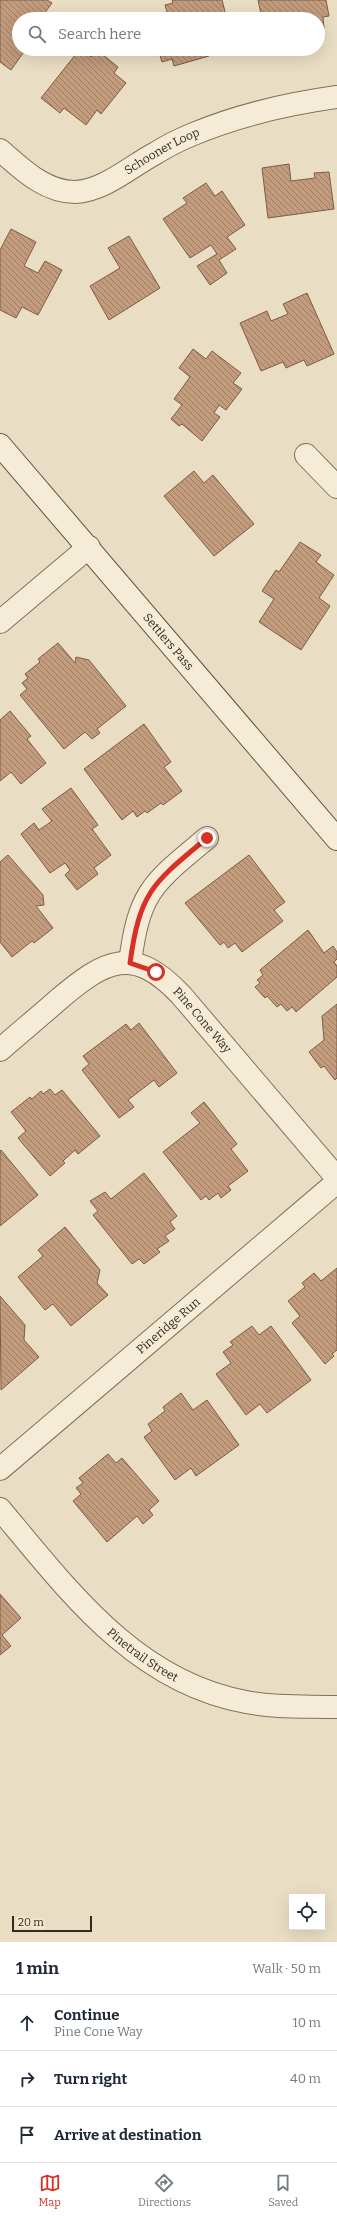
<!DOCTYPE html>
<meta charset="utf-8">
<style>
body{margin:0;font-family:Bitter,serif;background:#f2f2f3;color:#1f2937}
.controls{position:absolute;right:12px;bottom:12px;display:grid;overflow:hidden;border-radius:0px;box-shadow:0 4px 16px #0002}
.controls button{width:36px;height:36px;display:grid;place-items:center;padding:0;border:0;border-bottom:1px solid #e0e1e3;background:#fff;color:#1f2937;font:20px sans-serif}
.scale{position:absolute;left:12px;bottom:10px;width:80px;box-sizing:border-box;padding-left:4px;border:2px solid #33291e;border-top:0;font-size:11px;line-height:14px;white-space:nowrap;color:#33291e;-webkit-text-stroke:3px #f1e9d2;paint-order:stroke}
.stop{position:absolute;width:12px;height:12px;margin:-9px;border:3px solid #d93025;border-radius:50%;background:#fff}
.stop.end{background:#d93025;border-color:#fff;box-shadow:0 1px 4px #0008}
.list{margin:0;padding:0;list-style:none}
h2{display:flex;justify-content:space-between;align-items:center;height:52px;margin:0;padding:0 16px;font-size:17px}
h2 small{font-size:13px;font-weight:400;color:#747a83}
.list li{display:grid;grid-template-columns:26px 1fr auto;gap:12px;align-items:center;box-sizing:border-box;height:56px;padding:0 16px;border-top:1px solid #e0e1e3}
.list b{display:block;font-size:15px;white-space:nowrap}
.list p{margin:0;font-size:13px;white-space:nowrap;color:#747a83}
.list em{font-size:13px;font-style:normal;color:#747a83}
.icon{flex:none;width:22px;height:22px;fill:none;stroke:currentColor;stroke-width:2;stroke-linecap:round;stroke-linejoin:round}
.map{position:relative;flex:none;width:337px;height:1942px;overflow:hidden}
.search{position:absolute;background:#fff;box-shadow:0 4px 16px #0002;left:12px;right:12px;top:12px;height:44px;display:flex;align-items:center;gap:10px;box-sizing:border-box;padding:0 14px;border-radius:22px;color:#747a83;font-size:15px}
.sheet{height:220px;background:#fff}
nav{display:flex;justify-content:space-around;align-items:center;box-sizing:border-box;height:56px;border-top:1px solid #e0e1e3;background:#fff;font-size:11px;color:#747a83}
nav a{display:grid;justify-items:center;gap:2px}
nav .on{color:#d93025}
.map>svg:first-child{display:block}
</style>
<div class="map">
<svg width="337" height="1942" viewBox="0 0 337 1942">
<defs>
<pattern id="building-back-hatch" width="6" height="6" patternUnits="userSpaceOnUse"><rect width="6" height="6" fill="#c39b7d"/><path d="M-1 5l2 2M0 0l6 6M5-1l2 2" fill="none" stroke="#9f7e66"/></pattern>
</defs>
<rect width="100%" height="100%" fill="#e9dec3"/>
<!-- building -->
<path fill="url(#building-back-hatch)" stroke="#7d5c45" d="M0 0H47L52 3 44 14 50 19H19V49H26L11 70 0 62Z
M172 0H222L227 19H169L165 5 173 3Z
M258 0H326L329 16 323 17 324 28 318 29V19H255V16L261 14Z
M26 49H35L32 53Z
M80 49 91 57 97 50 118 67 114 73 126 83 101 114 97 110 86 125 64 108 60 113 41 98Z
M158 49H207L209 56 174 66 172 59 162 62Z
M289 164 291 181 315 178 314 173 329 172 334 209 268 218 262 168Z
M206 183 215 196 222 191 245 225 227 237 236 249 219 260 227 273 210 285 197 266 217 254 211 245 190 258 163 219 187 203 183 198Z
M11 229 36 242 24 266 38 273 45 261 62 270 38 315 22 307 16 318 0 310V250Z
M129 236 160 288 109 320 90 286 120 268 108 248Z
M307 293 334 354 307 366 304 360 286 368 283 362 261 371 240 323 267 311 271 321 288 314 283 304Z
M193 349 206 359 212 351 241 373 233 383 242 389 226 410 219 405 214 413 220 417 202 441 182 424 179 426 171 419 182 405 174 399 190 377 179 368Z
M194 471 204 483 213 475 254 524 214 556 164 496Z
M300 542 321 555 316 562 334 575 319 598 330 606 301 650 259 622 274 599 262 591 276 570 279 572Z
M58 643 75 663 76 657 89 660 126 706 97 729 100 733 92 739 85 732 64 749 20 695 27 689 22 683 28 678 25 674 40 662 38 659Z
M10 711 31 736 27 739 46 763 21 784 11 772 0 781V720Z
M144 724 171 762 164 767 182 791 163 805 161 803 147 813 145 811 137 817 133 811 122 820 84 769Z
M71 788 98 825 92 829 111 855 94 868 98 874 77 890 65 875 70 870 65 863 50 873 21 834 34 823 39 830 52 821 42 809Z
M8 855 43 895 44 905 36 906 53 928 34 943 32 941 12 957 0 942V862Z
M249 855 285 902 274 910 283 921 242 952 235 943 228 948 224 942 220 945 185 903Z
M308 930 324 953 333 946 337 952V959L334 962 337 966V977L296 1012 292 1007 287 1011 281 1004 277 1007 267 996 265 998 255 987 260 983 257 980 263 975 260 970Z
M337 1004V1078L335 1080 324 1066 321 1068 309 1052 324 1040 322 1016Z
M139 1023 177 1073 159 1087 154 1080 128 1100 134 1107 119 1118 82 1070 89 1064 83 1056 126 1024 131 1030Z
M50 1089 55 1095 62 1090 100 1136 78 1154 75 1150 63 1161 65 1163 50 1176 18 1138 26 1131 11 1112 30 1097 32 1099 41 1091 43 1094Z
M204 1102 237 1144 231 1149 248 1171 228 1186 231 1190 221 1198 218 1193 209 1200 206 1196 201 1200 163 1152 200 1123 191 1113Z
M1 1150 38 1195 0 1226V1151Z
M144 1173 177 1216 170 1222 175 1229 165 1236 169 1241 157 1249 160 1252 144 1264 139 1259 132 1264 93 1215 98 1211 90 1201 105 1192 111 1199Z
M65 1227 100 1270 97 1283 108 1295 71 1326 53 1304 45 1310 18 1277 43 1256 38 1250Z
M337 1268V1350L332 1354 334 1356 325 1364 292 1323 300 1316 288 1301 305 1287 302 1283 314 1273 321 1281Z
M0 1296 25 1325 24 1340 39 1357 1 1390Z
M252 1326 259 1335 271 1326 311 1380 267 1413 260 1404 246 1415 216 1374 231 1363 223 1352 233 1345 230 1342Z
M181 1393 193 1410 207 1400 239 1445 196 1476 191 1468 175 1480 144 1437 152 1431 148 1424 165 1411 163 1407Z
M108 1454 116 1463 122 1458 159 1501 149 1510 153 1515 143 1524 137 1516 107 1542 73 1501 81 1494 76 1488 83 1483 79 1478Z
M0 1594 21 1618 2 1635 11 1646 0 1655Z"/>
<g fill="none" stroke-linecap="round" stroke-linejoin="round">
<defs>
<g id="street">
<path id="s1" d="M0 150C21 168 44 192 75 192 104 191 131 166 156 153 167 146 179 140 191 135 238 115 287 104 337 97"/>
<path d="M306 455 337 487"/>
<path d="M0 622 89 547"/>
<path d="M130 963C139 891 153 883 207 838"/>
<path id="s2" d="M0 1050C19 1033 39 1017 58 1000 105 960 133 944 181 995L337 1178"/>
<path id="s3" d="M0 1469 337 1182"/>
<path id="s4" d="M0 1509C68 1590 135 1682 246 1702 276 1708 307 1706 337 1707"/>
</g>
<g id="secondary">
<path id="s5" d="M0 445 337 839"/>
</g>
</defs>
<!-- street casing -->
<use href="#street" stroke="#81705c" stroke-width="24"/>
<!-- secondary casing -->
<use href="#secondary" stroke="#63523f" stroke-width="24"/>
<!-- street -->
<use href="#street" stroke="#f4ecd6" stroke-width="22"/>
<!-- secondary -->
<use href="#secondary" stroke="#f4ecd6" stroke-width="22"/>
</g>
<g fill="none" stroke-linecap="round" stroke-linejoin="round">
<!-- route -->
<path stroke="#d93025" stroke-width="5" d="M156 972 130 963C140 891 153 883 207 838"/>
</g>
<g text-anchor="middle" stroke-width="3" stroke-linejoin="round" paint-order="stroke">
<!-- street labels -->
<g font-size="12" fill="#33291e" stroke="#f1e9d2">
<text dy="4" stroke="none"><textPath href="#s1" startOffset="185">Schooner Loop</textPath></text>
<text dy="4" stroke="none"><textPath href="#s5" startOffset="259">Settlers Pass</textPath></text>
<text dy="4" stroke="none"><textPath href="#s2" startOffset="254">Pine Cone Way</textPath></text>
<text dy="4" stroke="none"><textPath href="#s3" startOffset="221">Pineridge Run</textPath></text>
<text dy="4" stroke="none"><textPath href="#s4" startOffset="205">Pinetrail Street</textPath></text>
</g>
</g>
</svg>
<div class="controls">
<button><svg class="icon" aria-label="locate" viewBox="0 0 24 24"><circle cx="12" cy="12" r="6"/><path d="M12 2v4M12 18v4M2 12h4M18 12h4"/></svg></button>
</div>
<div class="scale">20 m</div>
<div class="stop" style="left:156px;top:972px"></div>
<div class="stop end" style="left:207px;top:838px"></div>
<div class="search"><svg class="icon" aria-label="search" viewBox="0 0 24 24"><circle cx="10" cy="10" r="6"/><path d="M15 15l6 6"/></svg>Search here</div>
</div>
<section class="sheet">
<h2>1 min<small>Walk · 50 m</small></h2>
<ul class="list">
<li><svg class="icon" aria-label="ahead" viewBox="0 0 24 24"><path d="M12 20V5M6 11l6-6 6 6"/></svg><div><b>Continue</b><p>Pine Cone Way</p></div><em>10 m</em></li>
<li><svg class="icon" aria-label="right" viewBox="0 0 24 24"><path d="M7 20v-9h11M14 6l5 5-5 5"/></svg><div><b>Turn right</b></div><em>40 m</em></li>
<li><svg class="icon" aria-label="arrive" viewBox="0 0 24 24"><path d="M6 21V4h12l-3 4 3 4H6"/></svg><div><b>Arrive at destination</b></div></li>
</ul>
</section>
<nav>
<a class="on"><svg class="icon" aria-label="map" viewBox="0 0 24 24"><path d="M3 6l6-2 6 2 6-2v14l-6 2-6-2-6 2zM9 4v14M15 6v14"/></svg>Map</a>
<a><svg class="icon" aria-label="directions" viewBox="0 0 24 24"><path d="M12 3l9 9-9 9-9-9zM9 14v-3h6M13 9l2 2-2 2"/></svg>Directions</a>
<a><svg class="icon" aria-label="saved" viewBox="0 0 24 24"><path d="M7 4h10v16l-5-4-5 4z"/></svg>Saved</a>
</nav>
